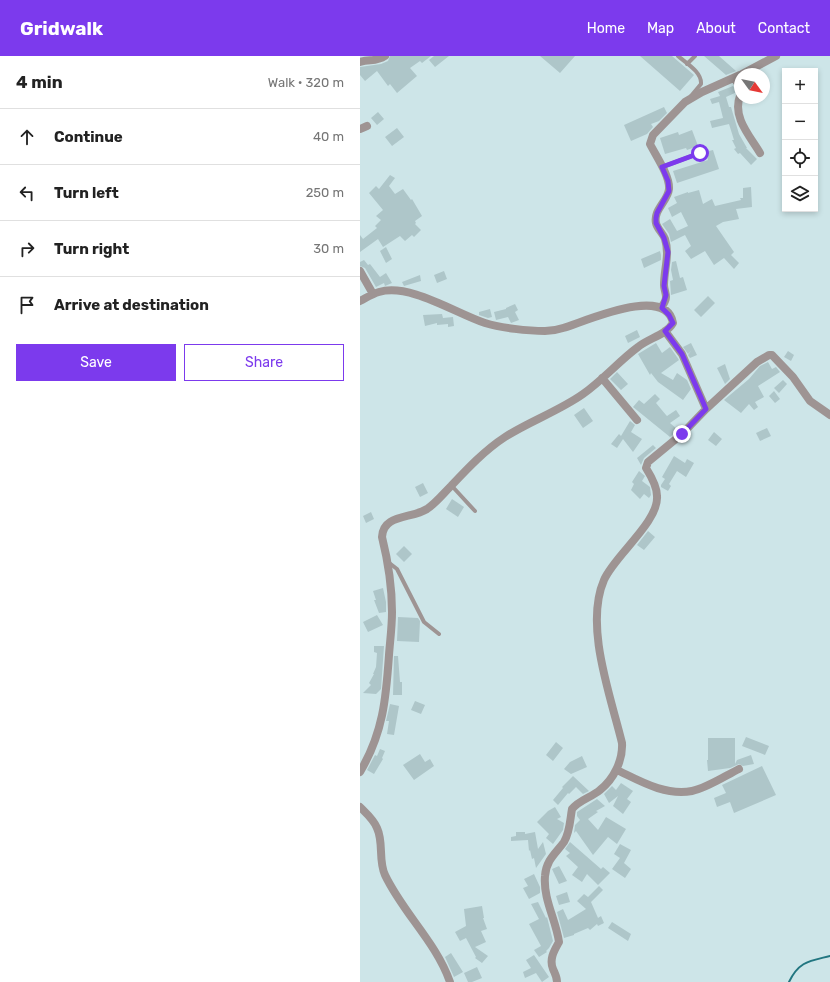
<!DOCTYPE html>
<meta charset="utf-8">
<style>
body{margin:0;font-family:Rubik,sans-serif;background:#f6f6f6;color:#222}
.controls{position:absolute;right:12px;top:12px;display:grid;overflow:hidden;border-radius:0px;box-shadow:0 2px 6px #0003}
.controls button{width:36px;height:36px;display:grid;place-items:center;padding:0;border:0;border-bottom:1px solid #e0e0e0;background:#fff;color:#222;font:20px sans-serif}
.compass{position:absolute;left:374px;top:12px;width:36px;height:36px;border-radius:50%;background:#fff;box-shadow:0 2px 6px #0003;rotate:123deg}
.stop{position:absolute;width:12px;height:12px;margin:-9px;border:3px solid #7c3aed;border-radius:50%;background:#fff}
.stop.end{background:#7c3aed;border-color:#fff;box-shadow:0 1px 4px #0008}
.list{margin:0;padding:0;list-style:none}
h2{display:flex;justify-content:space-between;align-items:center;height:52px;margin:0;padding:0 16px;font-size:17px}
h2 small{font-size:13px;font-weight:400;color:#767676}
.list li{display:grid;grid-template-columns:26px 1fr auto;gap:12px;align-items:center;box-sizing:border-box;height:56px;padding:0 16px;border-top:1px solid #e0e0e0}
.list b{display:block;font-size:15px;white-space:nowrap}
.list em{font-size:13px;font-style:normal;color:#767676}
.actions{display:flex;gap:8px;padding:12px 16px}
.actions a{flex:1;padding:9px 0;border:1px solid #7c3aed;border-radius:0px;text-align:center;font-size:14px;color:#7c3aed}
.actions .main{background:#7c3aed;color:#fff}
.icon{flex:none;width:22px;height:22px;fill:none;stroke:currentColor;stroke-width:2;stroke-linecap:round;stroke-linejoin:round}
.map{position:relative;flex:none;width:470px;height:926px;overflow:hidden}
header{display:flex;align-items:center;gap:24px;box-sizing:border-box;height:56px;padding:0 20px;background:#7c3aed;color:#fff}
header strong{font-size:19px}
nav{display:flex;gap:22px;margin-inline-start:auto;font-size:14px}
main{display:flex}
aside{flex:1;background:#fff}
.map>svg:first-child{display:block}
</style>
<header>
<strong>Gridwalk</strong>
<nav><a>Home</a><a>Map</a><a>About</a><a>Contact</a></nav>
</header>
<main>
<aside>
<h2>4 min<small>Walk · 320 m</small></h2>
<ul class="list">
<li><svg class="icon" aria-label="ahead" viewBox="0 0 24 24"><path d="M12 20V5M6 11l6-6 6 6"/></svg><div><b>Continue</b></div><em>40 m</em></li>
<li><svg class="icon" aria-label="left" viewBox="0 0 24 24"><path d="M17 20v-9H6M10 6l-5 5 5 5"/></svg><div><b>Turn left</b></div><em>250 m</em></li>
<li><svg class="icon" aria-label="right" viewBox="0 0 24 24"><path d="M7 20v-9h11M14 6l5 5-5 5"/></svg><div><b>Turn right</b></div><em>30 m</em></li>
<li><svg class="icon" aria-label="arrive" viewBox="0 0 24 24"><path d="M6 21V4h12l-3 4 3 4H6"/></svg><div><b>Arrive at destination</b></div></li>
</ul>
<div class="actions"><a class="main">Save</a><a>Share</a></div>
</aside>
<div class="map">
<svg width="470" height="926" viewBox="0 0 470 926">
<rect width="100%" height="100%" fill="#cde5e8"/>
<g fill="none" stroke-linecap="round" stroke-linejoin="round">
<!-- stream -->
<path stroke="#227680" stroke-width="2" d="M429 926C439 905 450 905 470 900"/>
</g>
<!-- building -->
<path fill="#aec6c9" d="M30 0H71L62 7 60 5 50 12 57 20 37 37 30 28 28 30 17 15 5 25 0 19V11L21 8 28 5Z
M74 0H89L75 11 69 4Z
M180 0H215L200 17Z
M280 0H312L334 19 320 35Z
M344 0H359L376 15 366 19Z
M373 30 377 36 366 41 369 51H371L379 78 387 92H386L397 103 391 109 380 97 378 98 374 93 376 92 372 84H374L369 68 352 72 350 65 363 62 359 46 352 48 350 43 360 40 358 36Z
M304 51 307 57 299 65 291 68 293 71 287 78 271 85 264 69Z
M18 56 24 63 17 69 11 62Z
M37 72 44 81 32 90 25 81Z
M332 74 338 90 327 94 326 92 305 98 300 82 318 76 319 79Z
M353 94 359 113 317 127 313 115 348 104 345 96Z
M30 119 35 122 29 130 35 138 43 133 51 144 52 143 62 160 55 165 56 167 55 168 61 174 54 181 52 179 45 185 40 180 23 191 18 183 0 196V179L3 183 17 172 15 170 21 164 16 160 23 154 9 137 16 130 19 133Z
M391 131 392 151 376 153 379 163 363 166 356 170 374 196 371 199 379 207 374 213 364 202 354 209 345 195 331 203 325 195 331 190 325 179 311 186 309 178 302 168 310 163 317 175 328 170 321 156 312 161 308 152 317 147 314 141 328 136V137L339 134 343 148 352 143 355 150 381 144 380 142H383V132Z
M26 191 32 203 26 207 20 195Z
M300 195 301 199V204L284 212 281 203Z
M4 204 8 209 10 208 20 221 26 217 32 227 25 230 24 227 16 231 5 212 0 210V206Z
M316 205 320 222 323 221 327 234 311 239 310 225 313 224 311 214 312 206Z
M84 215 87 223 77 227 74 219Z
M60 219 61 225 44 230 42 226Z
M348 240 355 247 341 261 334 254Z
M155 248 158 254 155 256 159 264 151 267 148 261 136 264 134 256 146 253V252Z
M130 253 132 261 128 262 119 259V256Z
M82 258 83 262 93 261 94 270 88 271V268L77 269V267L65 270 63 259Z
M277 274 280 281 268 287 265 280Z
M296 287 302 297 310 291 317 301 319 304 301 317 313 324 317 317 327 324 331 333 323 344 298 326 291 317 290 319 278 298Z
M331 287 337 299 330 302 328 299 331 295 328 298 323 291Z
M428 295 434 299 431 305 424 301Z
M408 306 412 313 416 311 420 316 398 330 404 341 395 346 398 351 394 354 389 348 381 357 364 344 389 323 400 310Z
M365 308 370 323 365 328 357 312Z
M257 316 268 328 261 334 250 323Z
M423 324 427 328 419 337 414 332Z
M414 335 420 343 415 347 409 340Z
M295 338 300 343 296 347 306 359 307 360 316 354 320 360 310 367 318 374 310 381 273 351 279 344 284 348Z
M224 352 233 365 223 372 214 359Z
M270 365 275 369 271 376 282 383 273 396 263 383 257 392 251 388 259 378 261 380Z
M407 372 411 380 400 385 396 377Z
M354 376 362 383 356 390 348 384Z
M293 389 296 392 284 402 281 409 277 402Z
M314 400 325 407 327 403 334 407 326 421 317 415 309 428 311 430 308 435 301 431V429L305 423 302 421Z
M279 415 285 420 282 425 290 431 291 439 289 442 284 438 280 443 271 434 274 428 272 426Z
M63 427 68 437 60 441 55 431Z
M92 443 104 451 98 461 86 453Z
M11 456 14 463 6 467 3 460Z
M288 475 295 481 284 494 277 489Z
M44 490 52 498 44 506 36 498Z
M23 532 26 546V556L19 557 14 544H16L13 535Z
M17 559 23 569 8 576 3 566Z
M38 561 58 562 60 565 59 586 37 585Z
M14 590H24L21 633 16 638 3 637 11 629 9 627 14 618H13L16 611 17 597 14 596Z
M34 600H38L40 626H42V639H33Z
M55 645 65 649 61 658 51 654Z
M30 648 39 650 34 679 27 678 29 665H26Z
M386 681 409 690 405 699 382 690Z
M348 682H375V708L377 704 391 699 394 708 383 710 379 708 370 712 348 715 347 704H348Z
M196 686 203 692 193 705 186 699Z
M20 693 25 695 22 702 23 703 14 718 7 714 15 699 17 700Z
M60 698 65 706 70 703 74 710 54 724 43 709Z
M222 700 227 711 211 718 204 713 210 706Z
M402 710 416 739 374 757 370 746 357 751 354 742 366 737 362 729Z
M213 720 229 735 223 738 216 731 209 738 208 737 198 749 193 744 203 732 202 731Z
M261 727 273 735 267 743 271 746 263 758 253 750 258 740 249 747 244 738 252 730 256 734Z
M237 743 245 750 236 755 238 756 228 763 238 774 246 761 266 773 257 788 248 781 233 799 216 775 214 777 215 769 220 764 217 760V756Z
M195 751 201 761 197 763 204 767 203 774 193 788 186 782 189 778 177 766 188 755Z
M156 776H165V778L175 776 178 793 183 786 186 798 176 812 174 802 172 803 170 794 169 795 168 784 151 785V781L156 780Z
M210 786 241 813 243 811 250 817 238 829 227 818 222 826 212 819 218 811 206 800 210 797 205 793Z
M260 788 271 794 264 807 271 813 265 822 252 813 260 802 254 798Z
M199 810 207 825 199 828 192 813Z
M174 818 180 831V837L169 843 163 832 168 830 164 823Z
M239 830 243 834 231 846 238 862 241 860 244 867 238 870 237 868 230 874 228 872 214 878V879L204 882 197 856 203 853 208 864 213 861 226 853 217 845 224 838 228 841Z
M207 836 210 846 199 849 196 840Z
M178 846 186 862 187 861 193 885 189 892 186 895 187 896 179 901 174 894 181 890 169 868 179 863 171 848Z
M122 850 124 862H123L127 873 121 875 126 886 115 891 128 900 122 907 115 902 116 901 106 882 100 885 95 876 106 870 104 853Z
M252 866 271 878 268 885 248 872Z
M91 897 103 916 94 921 85 901Z
M174 899 189 921 182 926 176 917 165 922 163 916 171 912 166 904Z
M117 911 122 922 112 926H108L104 917Z"/>
<g fill="none" stroke-linecap="round" stroke-linejoin="round">
<!-- lane -->
<path stroke="#9e9493" stroke-width="4" d="M318 0C326 7 342 16 341 28L331 40
M327 8 335 0
M302 111 340 97
M91 429 115 455
M28 506 37 513 64 566 79 578"/>
<!-- street -->
<path stroke="#9e9493" stroke-width="8" d="M0 6C10 3 16 6 25 0
M382 18 416 0
M374 22 380 30
M380 40C372 61 390 80 400 97
M0 73 7 70
M0 215 13 238
M0 245C6 242 12 238 19 236 50 227 95 257 125 267 141 272 168 275 185 275 191 275 197 274 203 272 224 266 306 228 313 267 306 279 289 282 278 291 259 305 243 324 223 338 199 355 170 365 145 381 125 394 108 412 91 430 83 438 76 447 67 453 51 463 23 458 22 481 28 505 32 531 32 556 32 571 30 585 29 599 26 643 23 677 0 716
M301 252C303 249 306 245 306 241 306 237 304 233 304 229 304 213 310 199 305 183 303 177 297 173 296 167 293 154 308 145 309 133 310 120 296 100 290 88L293 79 325 46 342 36 380 19
M242 322 277 364
M346 353 397 306 409 299H412L433 321 450 345 470 359
M257 714C280 725 305 740 332 735 347 732 365 720 379 713
M0 751C6 757 14 764 17 772 24 787 18 804 25 819 43 857 76 886 90 926
M197 926C197 921 195 918 193 913 189 903 194 895 199 886 196 864 183 843 185 820 186 804 196 797 204 786 210 776 210 764 212 753 219 744 232 741 240 734 254 723 263 704 262 687 251 641 224 570 244 524 254 500 299 466 297 440 297 431 291 420 286 412L288 406 322 378 346 353 322 298 305 275"/>
</g>
<g fill="none" stroke-linecap="round" stroke-linejoin="round">
<!-- route -->
<path stroke="#7c3aed" stroke-width="5" d="M322 378 346 353 322 298 305 275 313 267 309 259 302 252 306 239 304 230 308 196 304 182 296 167V162L297 157 309 135 308 125 302 111 340 97"/>
</g>
</svg>
<div class="controls">
<button>+</button>
<button>−</button>
<button><svg class="icon" aria-label="locate" viewBox="0 0 24 24"><circle cx="12" cy="12" r="6"/><path d="M12 2v4M12 18v4M2 12h4M18 12h4"/></svg></button>
<button><svg class="icon" aria-label="layers" viewBox="0 0 24 24"><path d="M12 4l9 5-9 5-9-5zM3 14l9 5 9-5"/></svg></button>
</div>
<svg class="compass" viewBox="-18 -18 36 36"><path d="M0-13l5 13h-10z" fill="#e53935"/><path d="M0 13l5-13h-10z" fill="#767676"/></svg>
<div class="stop" style="left:340px;top:97px"></div>
<div class="stop end" style="left:322px;top:378px"></div>
</div>
</main>
